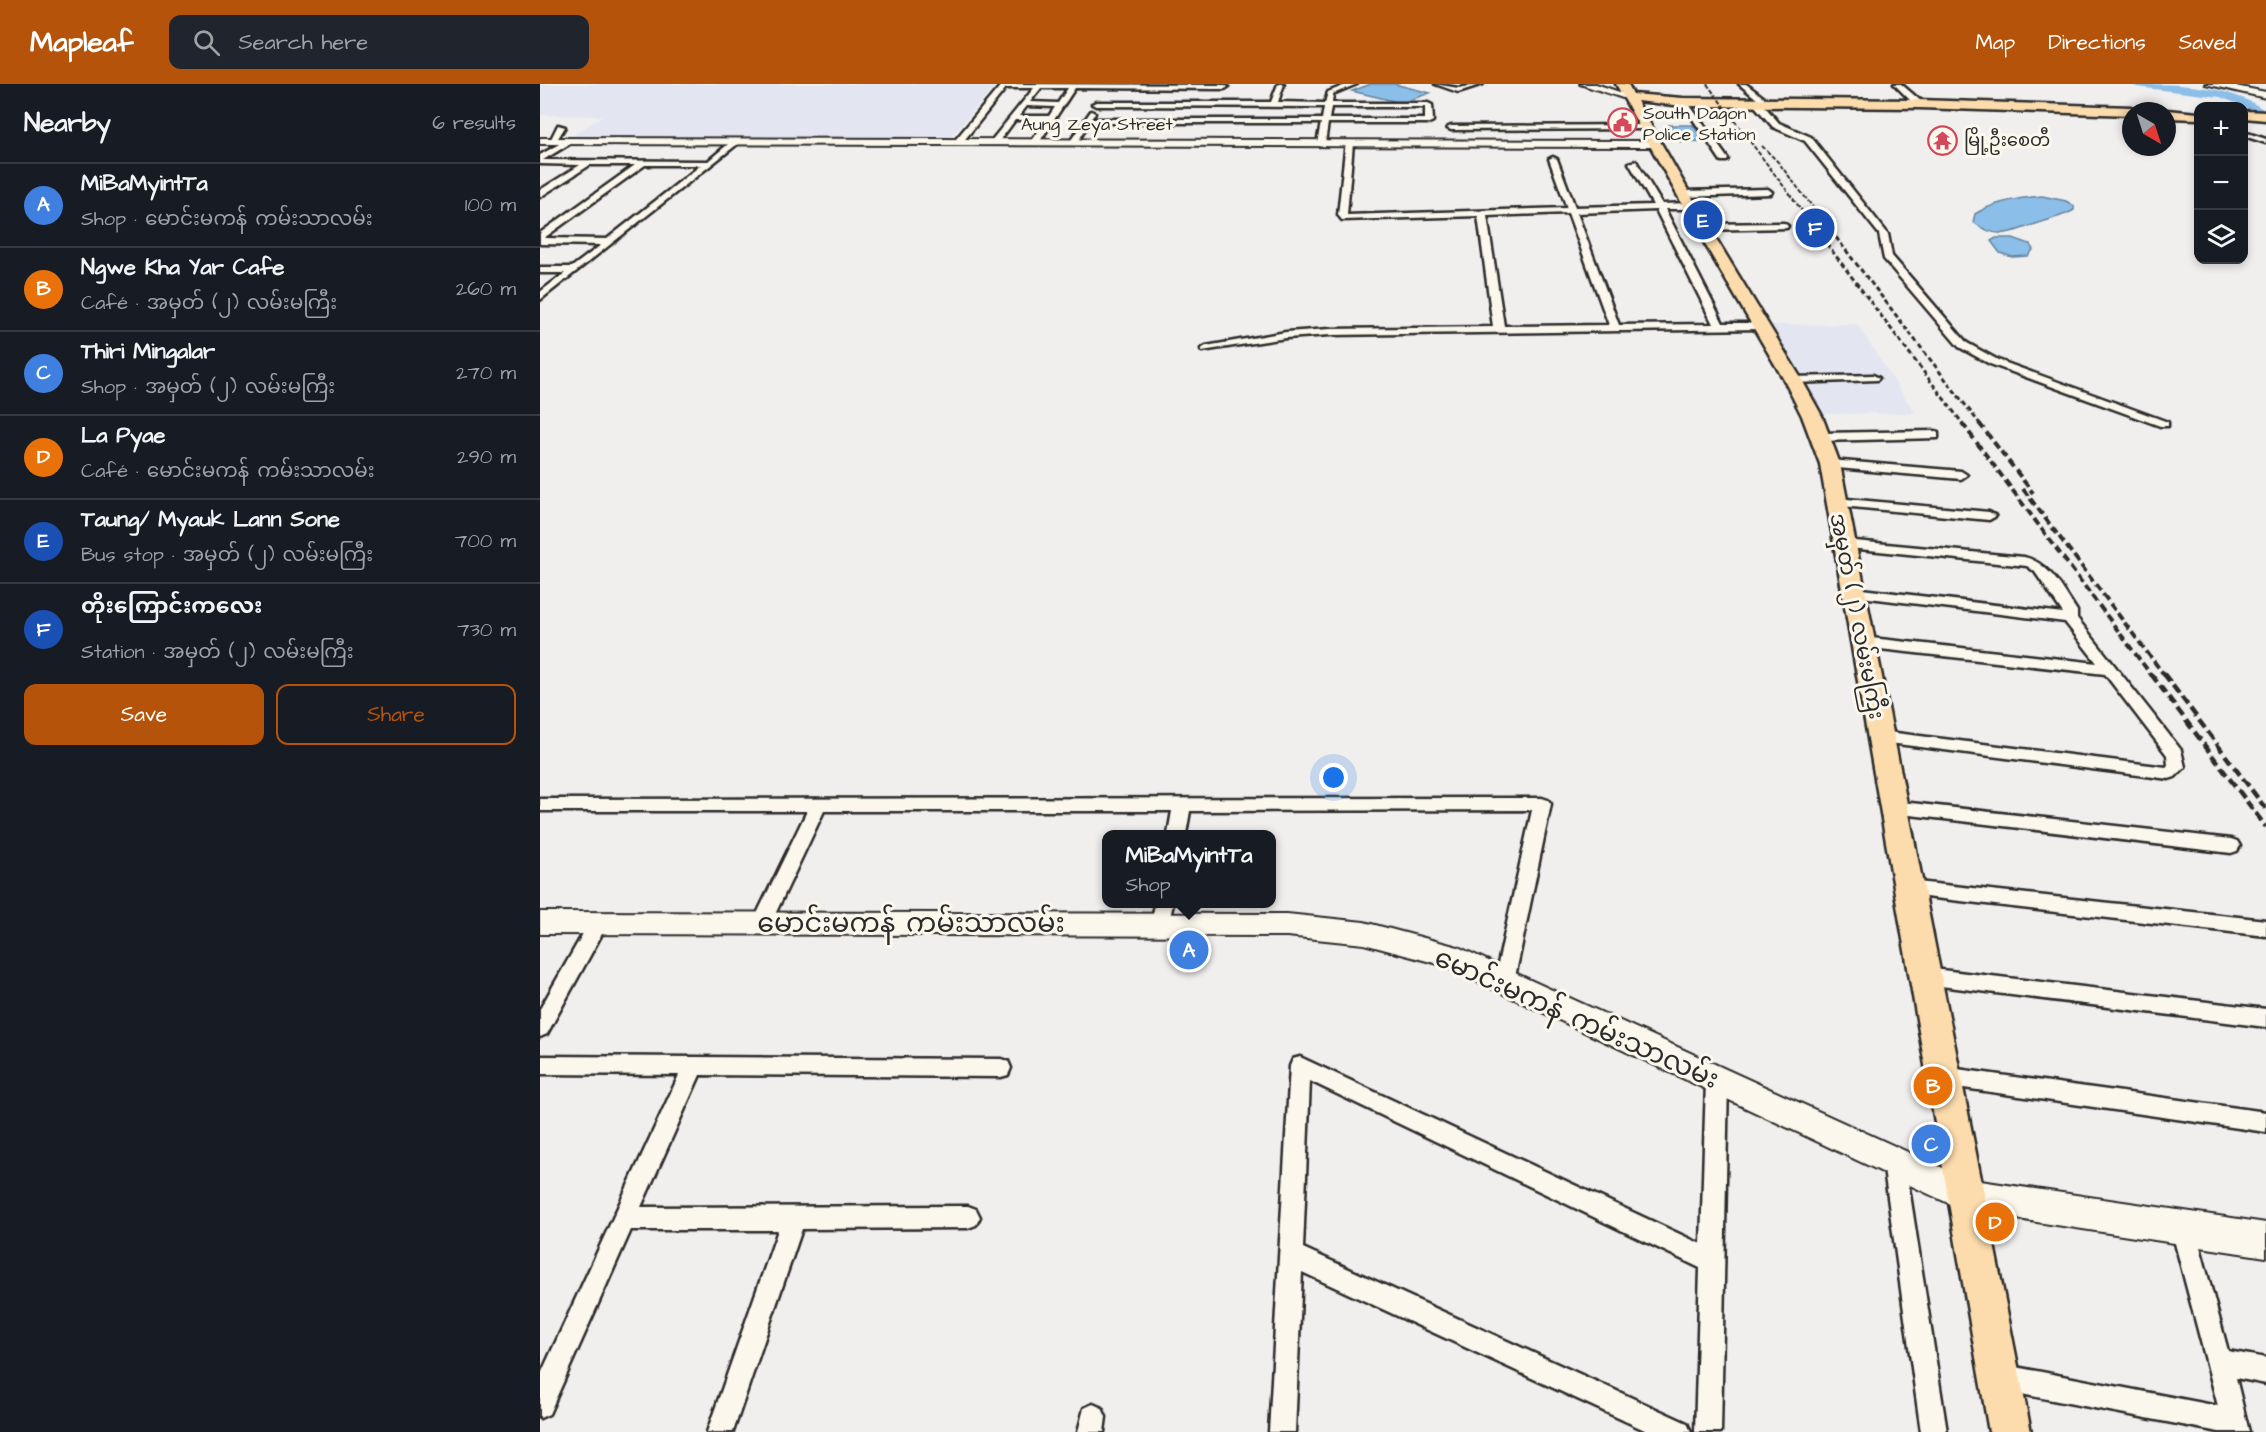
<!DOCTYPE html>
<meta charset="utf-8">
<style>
body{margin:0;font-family:"Architects Daughter","Noto Sans Myanmar",sans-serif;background:#20242c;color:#f1f3f6}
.controls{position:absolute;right:18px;top:18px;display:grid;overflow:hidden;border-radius:12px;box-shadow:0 3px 9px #0003}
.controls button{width:54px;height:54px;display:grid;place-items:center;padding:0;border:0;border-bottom:2px solid #363941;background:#171b24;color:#f1f3f6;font:30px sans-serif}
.compass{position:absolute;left:1582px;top:18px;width:54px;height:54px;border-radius:50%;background:#171b24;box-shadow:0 3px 9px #0003;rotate:141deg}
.you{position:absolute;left:794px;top:694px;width:21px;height:21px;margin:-15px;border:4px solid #fff;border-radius:50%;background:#1a73e8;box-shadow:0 0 0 9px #1a73e833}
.badge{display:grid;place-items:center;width:39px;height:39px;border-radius:50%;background:#b45309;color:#fff;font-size:20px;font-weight:700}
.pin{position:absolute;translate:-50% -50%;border:3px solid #fff;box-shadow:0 2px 6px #0006}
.popup{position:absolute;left:562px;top:746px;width:174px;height:78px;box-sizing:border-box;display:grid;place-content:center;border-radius:12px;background:#171b24;filter:drop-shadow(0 2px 4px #0005);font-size:20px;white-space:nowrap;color:#9ea1a6}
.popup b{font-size:22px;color:#f1f3f6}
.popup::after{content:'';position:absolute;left:50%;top:100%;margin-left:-12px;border:12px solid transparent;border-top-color:#171b24}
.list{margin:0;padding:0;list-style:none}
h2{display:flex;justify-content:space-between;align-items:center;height:78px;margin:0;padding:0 24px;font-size:26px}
h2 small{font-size:20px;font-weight:400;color:#9ea1a6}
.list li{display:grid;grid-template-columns:39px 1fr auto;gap:18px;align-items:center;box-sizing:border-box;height:84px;padding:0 24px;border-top:2px solid #363941}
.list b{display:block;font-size:22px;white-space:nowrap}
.list p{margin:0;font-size:20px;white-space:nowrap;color:#9ea1a6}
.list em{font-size:20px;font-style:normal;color:#9ea1a6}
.actions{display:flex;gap:12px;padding:18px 24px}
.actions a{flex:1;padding:14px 0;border:2px solid #b45309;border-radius:12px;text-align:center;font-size:21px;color:#b45309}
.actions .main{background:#b45309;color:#fff}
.icon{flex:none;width:33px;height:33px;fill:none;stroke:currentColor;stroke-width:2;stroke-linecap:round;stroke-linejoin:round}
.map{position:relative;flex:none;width:1726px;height:1348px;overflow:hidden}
header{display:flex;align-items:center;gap:36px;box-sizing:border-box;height:84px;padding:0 30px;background:#b45309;color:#fff}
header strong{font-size:28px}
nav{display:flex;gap:33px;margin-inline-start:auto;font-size:21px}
.search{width:420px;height:54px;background:#20242c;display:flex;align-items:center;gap:15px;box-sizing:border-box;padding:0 21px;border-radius:12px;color:#9ea1a6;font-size:22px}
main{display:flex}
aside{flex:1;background:#171b24}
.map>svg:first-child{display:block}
</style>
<header>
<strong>Mapleaf</strong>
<div class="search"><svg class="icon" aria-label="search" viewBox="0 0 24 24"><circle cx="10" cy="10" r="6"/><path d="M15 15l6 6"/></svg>Search here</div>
<nav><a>Map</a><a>Directions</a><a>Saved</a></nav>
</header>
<main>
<aside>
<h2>Nearby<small>6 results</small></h2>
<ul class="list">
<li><span class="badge" style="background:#3f7fe0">A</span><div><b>MiBaMyintTa</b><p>Shop · မောင်းမကန် ကမ်းသာလမ်း</p></div><em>100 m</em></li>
<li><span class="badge" style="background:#e8710a">B</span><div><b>Ngwe Kha Yar Cafe</b><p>Café · အမှတ် (၂) လမ်းမကြီး</p></div><em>260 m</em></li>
<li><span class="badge" style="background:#3f7fe0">C</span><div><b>Thiri Mingalar</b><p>Shop · အမှတ် (၂) လမ်းမကြီး</p></div><em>270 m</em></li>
<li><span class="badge" style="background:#e8710a">D</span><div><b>La Pyae</b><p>Café · မောင်းမကန် ကမ်းသာလမ်း</p></div><em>290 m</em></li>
<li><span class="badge" style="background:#1a4fb4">E</span><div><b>Taung/ Myauk Lann Sone</b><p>Bus stop · အမှတ် (၂) လမ်းမကြီး</p></div><em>700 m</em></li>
<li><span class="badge" style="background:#1a4fb4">F</span><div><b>တိုးကြောင်းကလေး</b><p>Station · အမှတ် (၂) လမ်းမကြီး</p></div><em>730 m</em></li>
</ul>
<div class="actions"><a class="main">Save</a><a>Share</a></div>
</aside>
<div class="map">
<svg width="1726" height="1348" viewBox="0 0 1726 1348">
<rect width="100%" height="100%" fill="#f0efee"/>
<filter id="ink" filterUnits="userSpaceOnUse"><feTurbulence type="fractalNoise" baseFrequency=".0167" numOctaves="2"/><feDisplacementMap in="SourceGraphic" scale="12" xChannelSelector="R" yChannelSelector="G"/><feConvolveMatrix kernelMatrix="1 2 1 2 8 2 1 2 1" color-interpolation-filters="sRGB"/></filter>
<g filter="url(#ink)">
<!-- built -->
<path fill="#e3e6f1" d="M0 0H457L411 53H30L63 32 0 31Z
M1317 240 1375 329 1280 330 1228 241Z"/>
<!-- water -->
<path fill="#8bbee8" stroke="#65839c" stroke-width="1.5" d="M831 0H854L890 9 862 19 812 7Z
M1129 41H1153L1164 57 1140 58Z
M1502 112 1526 117 1534 122V126C1524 132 1512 134 1502 138 1474 146 1461 159 1433 138L1435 130C1454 118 1479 114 1502 112Z
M1456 154H1473L1490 160 1493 166 1488 172 1472 173 1460 169 1451 157Z"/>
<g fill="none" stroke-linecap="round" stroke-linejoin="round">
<!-- river -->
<path fill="#8bbee8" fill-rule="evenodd" d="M1591 0C1637 0 1688 0 1726 27V37L1704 22 1680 13 1597 3Z"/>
<defs>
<path id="street" d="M462 0 685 1 688 3 685 5 535 4 498 60H495L491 58 506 36H475L458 59 451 57 494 4H466L422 59H416V55ZM501 4H528L518 19 490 18ZM487 22 515 23 509 32H479Z
M738 0H744L738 18 785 19 788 8 808 0H817L793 10 792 19H888L892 21 893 37 889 39H788L785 59 781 61 777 59 781 39H549L536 61 529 59 551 27 555 29 551 35H782L784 23 556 22 552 20 556 18H731ZM791 23H885V35H789Z
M895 0 918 4 943 0 918 8Z
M1199 0H1206L1231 19 1224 21Z
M1354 0H1361L1382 18V22H1376Z
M1140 16H1146L1188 75 1187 77H1181Z
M1214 17H1220L1239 39 1271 53 1348 150 1352 172 1427 259 1458 276 1628 338V342H1620L1450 280 1419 263 1344 175 1339 150 1265 57 1233 43 1214 21Z
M18 41 25 43 15 59H9Z
M1105 41 1109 43 1108 45 911 46 907 44 911 42Z
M1704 48 1726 55V59L1704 52Z
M28 55H31V59L3 76 168 77 193 56 200 58 0 216V208L25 189H0V183H32L61 161 0 160V149L95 81H50L0 113V106L40 81 0 80V71ZM105 81H161L67 155 4 154Z
M806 57 813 59 807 131 1027 124 1009 75 1013 73 1017 75 1035 123 1113 121 1089 79 1096 77 1122 120 1150 119 1154 122 1150 125H1125L1183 239H1221L1226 242 1221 245 790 251 746 254 662 267 661 265 666 262 746 248 790 245 953 243 938 132 802 136 798 131ZM1116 126 1173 240 1079 241 1037 129ZM1028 129 1069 241 964 242 947 132Z
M1228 105 1232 108 1231 110 1143 113 1139 110 1143 107Z
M1244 139 1248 142 1247 144 1162 146 1158 143 1162 140Z
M1333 291 1339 294 1337 296 1253 299 1247 296 1253 293Z
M1394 347 1398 348V354L1280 357 1274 353 1280 349Z
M1290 376 1421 387 1427 391 1421 395 1286 383 1284 380Z
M1296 414 1449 428 1456 432 1449 436 1291 421 1290 418 1291 415Z
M1304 456 1484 473C1510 479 1523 506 1537 527V534L1641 666 1645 683 1635 693 1629 695 1334 657 1332 653 1334 649 1340 647 1626 683 1628 681 1627 671 1565 590 1322 563 1315 558 1322 553 1557 579 1525 538 1313 512 1306 508 1313 504 1523 529 1495 488 1487 482 1299 463 1297 460 1299 457Z
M1002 714 1008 716 1011 720 974 898 971 904 964 906 957 904 954 898 992 726 650 727 646 750H628L632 727H284L229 843 222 846 215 843 213 838 267 727H0V715Z
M1353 717 1691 755 1697 757 1700 762 1697 767 1691 769 1353 729 1347 727 1344 723 1347 719Z
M1368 797 1726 836V852L1368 811 1362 809 1359 804 1362 799Z
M615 820H633L627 846 620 849 613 846 611 841Z
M60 829 67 832 69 837 7 950 0 953V925L53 832Z
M1385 884 1726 925V943L1385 900 1378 898 1375 892 1378 886Z
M0 972 461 975 468 977 471 984 468 991 461 993 160 991 101 1123 428 1122 436 1125 440 1133 436 1141 428 1144 262 1145 193 1348H167L238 1146H91L9 1330 0 1334V1292L139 991 0 990Z
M760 973 1161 1160 1166 996 1170 989 1177 986 1184 989 1188 996 1181 1348H1155L1160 1184 770 997 763 1164 1147 1339 1151 1348H1109L762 1188 755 1348H729L750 982 753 975Z
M1403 983 1726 1028V1048L1403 1001 1396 999 1392 992 1396 985Z
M1354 1067 1362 1070 1365 1078 1407 1348H1381L1343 1078 1346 1070Z
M1643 1132 1651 1136 1655 1144 1688 1267 1726 1274V1300L1696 1294 1709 1348H1679L1460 1306 1451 1302 1447 1293 1451 1284 1460 1280 1678 1322 1631 1144 1635 1136Z
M553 1320 562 1324 566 1333 564 1348H538L544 1324Z"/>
<path id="secondary" d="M1040 0H1056L1094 13 1089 16Z
M1665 0H1685L1726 8V14Z
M0 54 1115 57 1121 60 1115 63 0 60Z
M0 828 747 830 824 838 918 863 1427 1095 1726 1139V1173L1425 1127 902 881 824 860 747 852 0 850Z"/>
<path id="primary" d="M1076 0H1088L1093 10 1143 14 1379 16 1591 23 1597 27H1591V31L1379 24 1143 22 1097 17 1169 143 1262 296 1282 332 1300 380 1491 1348H1449L1280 380 1262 332 1244 296 1155 143Z
M1627 26 1658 29V35L1627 34V27H1625Z
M1704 27 1726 28V36L1704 34Z"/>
</defs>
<!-- street casing -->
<use href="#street" stroke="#2b2b2b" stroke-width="5"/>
<!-- secondary casing -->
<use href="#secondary" stroke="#2b2b2b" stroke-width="4"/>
<!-- primary casing -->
<use href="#primary" stroke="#2b2b2b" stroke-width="5"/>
<!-- street -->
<use href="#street" fill="#fbf7ec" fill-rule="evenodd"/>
<!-- secondary -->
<use href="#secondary" fill="#fbf7ec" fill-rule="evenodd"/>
<!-- primary -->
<use href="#primary" fill="#fcdcac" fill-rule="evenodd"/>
<!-- rail-far3 -->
<path stroke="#2b2b2b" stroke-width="2" stroke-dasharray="4.5 2" stroke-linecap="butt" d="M1167 0 1278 148
M1222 62 1238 78 1292 148"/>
<!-- rail-far2 -->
<path stroke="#2b2b2b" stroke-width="3" stroke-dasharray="5 3" stroke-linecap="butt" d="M1277 147 1423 340
M1291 147 1440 340"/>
<!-- rail-far1 -->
<path stroke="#2b2b2b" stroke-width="4" stroke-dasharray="8 4" stroke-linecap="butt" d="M1422 339 1612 592
M1439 339 1493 409
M1483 405 1625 592"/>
<!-- rail -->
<path stroke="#2b2b2b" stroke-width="4.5" stroke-dasharray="10 4.5" stroke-linecap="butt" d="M1611 590 1726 743
M1624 590 1726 725"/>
</g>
</g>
<!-- icons -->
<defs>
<symbol id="civic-ring" viewBox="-11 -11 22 22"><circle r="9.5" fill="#fbf7ec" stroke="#d1495b" stroke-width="1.5"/><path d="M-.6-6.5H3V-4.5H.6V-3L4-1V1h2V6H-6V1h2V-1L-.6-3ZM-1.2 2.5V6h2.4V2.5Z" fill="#d1495b"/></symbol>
<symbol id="temple-ring" viewBox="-11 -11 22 22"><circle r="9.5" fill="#fbf7ec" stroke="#d1495b" stroke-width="1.5"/><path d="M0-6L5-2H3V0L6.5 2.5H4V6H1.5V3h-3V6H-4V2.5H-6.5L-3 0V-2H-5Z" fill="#d1495b"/></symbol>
</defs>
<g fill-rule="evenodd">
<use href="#civic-ring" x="1066" y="22" width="33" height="33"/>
<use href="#temple-ring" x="1386" y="40" width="33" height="33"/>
</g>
<g text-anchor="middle" stroke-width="6" stroke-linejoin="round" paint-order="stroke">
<!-- far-poi labels -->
<g font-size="18" fill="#2b2b2b" stroke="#fbf7ec" text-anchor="start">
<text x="1103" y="35">South Dagon<tspan x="1103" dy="21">Police Station</tspan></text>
<text x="1424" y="62">မြို့ဦးစေတီ</text>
</g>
<!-- far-street labels -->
<g font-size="18" fill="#2b2b2b" stroke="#fbf7ec">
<text x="557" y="46">Aung Zeya Street</text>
</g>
<!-- street labels -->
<g font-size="22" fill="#2b2b2b" stroke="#fbf7ec">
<text transform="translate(1318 532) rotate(79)" y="8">အမှတ် (၂) လမ်းမကြီး</text>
</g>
<!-- near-street labels -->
<g font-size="27" fill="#2b2b2b" stroke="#fbf7ec">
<text x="371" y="848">မောင်းမကန် ကမ်းသာလမ်း</text>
<text transform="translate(1037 934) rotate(24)" y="9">မောင်းမကန် ကမ်းသာလမ်း</text>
</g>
</g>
</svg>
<div class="controls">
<button>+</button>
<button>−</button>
<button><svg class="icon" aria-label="layers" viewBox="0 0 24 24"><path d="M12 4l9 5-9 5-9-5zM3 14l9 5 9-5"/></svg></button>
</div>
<svg class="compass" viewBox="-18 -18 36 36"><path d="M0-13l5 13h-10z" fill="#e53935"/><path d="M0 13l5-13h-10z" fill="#9ea1a6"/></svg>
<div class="you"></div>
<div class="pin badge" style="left:649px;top:866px;background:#3f7fe0">A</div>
<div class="popup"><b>MiBaMyintTa</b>Shop</div>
<div class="pin badge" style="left:1393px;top:1002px;background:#e8710a">B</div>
<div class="pin badge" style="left:1391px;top:1060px;background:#3f7fe0">C</div>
<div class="pin badge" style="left:1455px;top:1138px;background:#e8710a">D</div>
<div class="pin badge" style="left:1163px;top:136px;background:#1a4fb4">E</div>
<div class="pin badge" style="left:1275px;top:144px;background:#1a4fb4">F</div>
</div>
</main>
